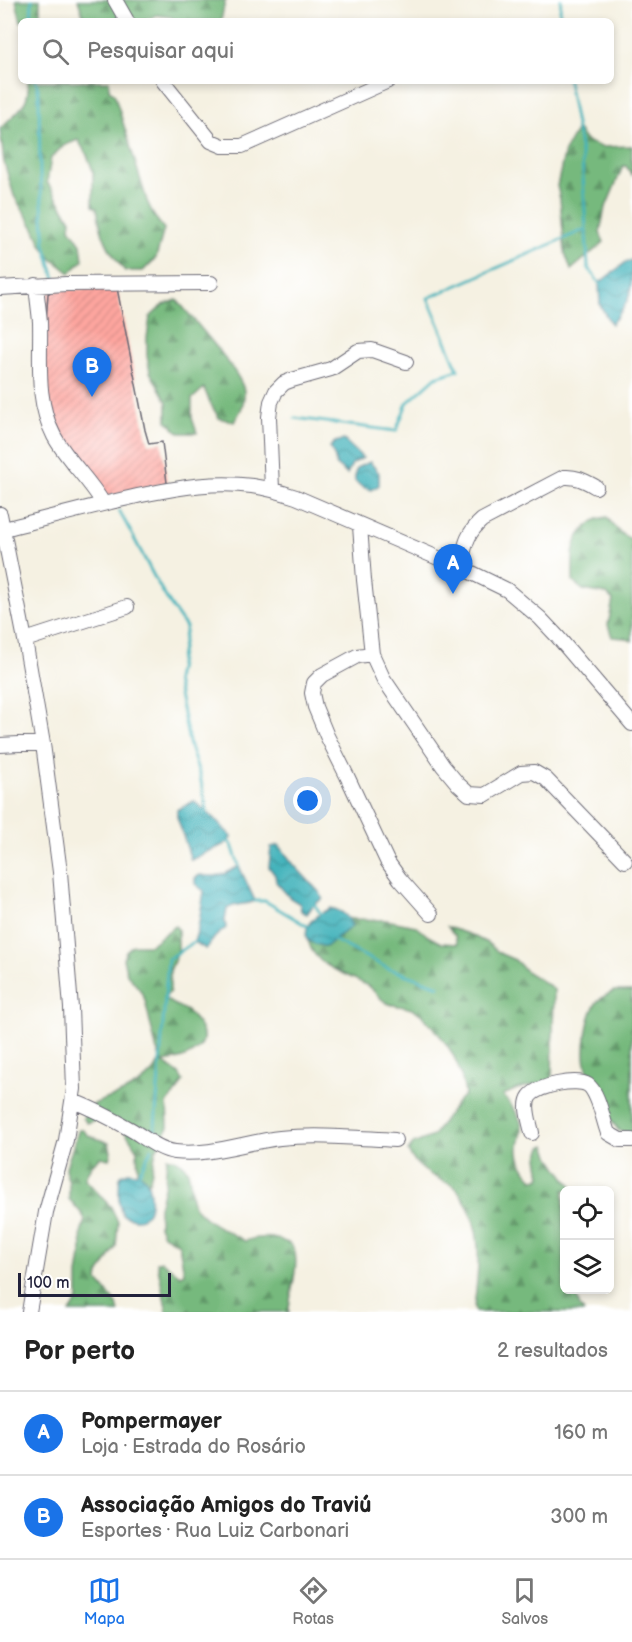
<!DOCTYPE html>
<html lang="pt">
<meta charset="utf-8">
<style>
body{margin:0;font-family:"Balsamiq Sans",sans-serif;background:#f2f2f2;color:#222}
.controls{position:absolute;right:18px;bottom:18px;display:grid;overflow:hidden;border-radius:9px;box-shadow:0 3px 9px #0003}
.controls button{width:54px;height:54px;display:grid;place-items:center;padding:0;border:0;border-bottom:2px solid #e0e0e0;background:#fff;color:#222;font:30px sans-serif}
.scale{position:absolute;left:18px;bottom:15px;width:153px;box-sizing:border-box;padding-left:6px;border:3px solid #22223b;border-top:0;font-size:16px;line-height:21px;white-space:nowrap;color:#22223b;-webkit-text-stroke:4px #fff;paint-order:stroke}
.you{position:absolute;left:308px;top:801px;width:21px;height:21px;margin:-15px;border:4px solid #fff;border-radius:50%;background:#1a73e8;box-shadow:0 0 0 9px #1a73e833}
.badge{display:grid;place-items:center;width:39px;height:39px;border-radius:50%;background:#1a73e8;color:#fff;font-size:20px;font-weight:700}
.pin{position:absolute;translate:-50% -50px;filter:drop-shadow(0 2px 3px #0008)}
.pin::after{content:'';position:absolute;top:32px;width:21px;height:18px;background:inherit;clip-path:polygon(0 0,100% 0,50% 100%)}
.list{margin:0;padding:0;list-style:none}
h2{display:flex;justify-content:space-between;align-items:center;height:78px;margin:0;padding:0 24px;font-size:26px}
h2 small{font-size:20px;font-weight:400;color:#767676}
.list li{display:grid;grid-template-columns:39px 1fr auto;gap:18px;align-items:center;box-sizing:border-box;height:84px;padding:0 24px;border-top:2px solid #e0e0e0}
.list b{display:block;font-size:22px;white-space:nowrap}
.list p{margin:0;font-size:20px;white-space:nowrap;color:#767676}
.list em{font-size:20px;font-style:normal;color:#767676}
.icon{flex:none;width:33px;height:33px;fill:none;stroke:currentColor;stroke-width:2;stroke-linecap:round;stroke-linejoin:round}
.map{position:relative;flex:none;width:632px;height:1312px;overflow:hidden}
.search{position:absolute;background:#fff;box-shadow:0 3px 9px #0003;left:18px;right:18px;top:18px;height:66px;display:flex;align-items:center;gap:15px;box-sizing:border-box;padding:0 21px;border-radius:9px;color:#767676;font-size:22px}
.sheet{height:246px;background:#fff}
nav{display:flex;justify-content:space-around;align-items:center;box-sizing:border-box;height:84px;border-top:2px solid #e0e0e0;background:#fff;font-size:16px;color:#767676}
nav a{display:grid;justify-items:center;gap:3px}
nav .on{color:#1a73e8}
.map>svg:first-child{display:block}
</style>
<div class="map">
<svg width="632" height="1312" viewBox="0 0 632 1312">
<defs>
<pattern id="forest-firs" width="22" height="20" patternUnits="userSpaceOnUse" patternTransform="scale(1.5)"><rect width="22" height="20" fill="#76b97d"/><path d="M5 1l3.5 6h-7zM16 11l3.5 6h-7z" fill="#609668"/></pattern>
<pattern id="water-waves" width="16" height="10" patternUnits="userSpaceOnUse" patternTransform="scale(1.5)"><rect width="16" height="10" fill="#44b4bc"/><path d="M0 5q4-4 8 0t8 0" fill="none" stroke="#38929a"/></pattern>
<pattern id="building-hatch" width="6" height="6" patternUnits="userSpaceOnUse" patternTransform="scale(1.5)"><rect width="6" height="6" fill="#fea69f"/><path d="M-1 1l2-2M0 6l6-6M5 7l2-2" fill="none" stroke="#d98f8a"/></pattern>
</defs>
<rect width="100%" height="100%" fill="#fff"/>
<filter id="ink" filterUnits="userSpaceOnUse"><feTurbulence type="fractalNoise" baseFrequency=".0167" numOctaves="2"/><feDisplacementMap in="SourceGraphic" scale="12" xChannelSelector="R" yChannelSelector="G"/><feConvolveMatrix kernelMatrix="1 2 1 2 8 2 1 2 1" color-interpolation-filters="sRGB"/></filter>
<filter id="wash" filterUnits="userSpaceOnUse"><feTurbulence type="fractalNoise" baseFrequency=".008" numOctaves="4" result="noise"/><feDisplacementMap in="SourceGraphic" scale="24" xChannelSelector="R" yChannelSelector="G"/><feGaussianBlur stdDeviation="1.35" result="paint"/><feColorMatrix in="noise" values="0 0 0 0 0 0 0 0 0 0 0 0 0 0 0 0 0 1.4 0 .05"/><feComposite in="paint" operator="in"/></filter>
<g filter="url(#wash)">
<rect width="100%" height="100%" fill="#f5f1e2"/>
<!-- forest -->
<path fill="url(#forest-firs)" stroke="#4c6e5c" stroke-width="1.5" d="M16 0H40V14L45 21H21V23Z
M78 0H227L225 1 221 21H177L171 17 157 15 144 21H85Z
M28 81H109V90L114 93 147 201 154 216 164 229 156 258 143 271H125C107 249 101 235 97 208L93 206V171L87 155 78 140 63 146 51 158 47 182 71 220 70 228 81 244 83 260 70 273 52 259 42 246 34 228 14 196 4 162 0 129C16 111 30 108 28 81Z
M577 129 586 141 601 147 632 146V175L626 166H623L604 212 600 233 604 242 571 270 565 253 560 199 557 186 565 150Z
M177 300C191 317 242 373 244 391 245 404 241 411 234 422L219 418 210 403 204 388 192 399V418L197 433H179L167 421V402L150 372 147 356V338L150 317 163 305Z
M607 517C612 525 623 537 632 539V641L625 638 612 637 608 625 613 600 607 594 583 590 573 582C573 559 569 540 590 524 596 519 599 518 607 517Z
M337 917 354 919 386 920 416 926 428 936 441 943 457 944 455 936 448 927 471 935 487 943 501 954 515 960 527 972 550 986 554 990 552 1081 517 1089 503 1095C511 1105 521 1115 522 1128 523 1134 519 1140 519 1147 518 1160 525 1173 535 1180L541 1177 538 1157 542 1147 546 1145 552 1160 575 1190H564V1290H574L580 1307 584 1312H475L474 1308C478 1271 485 1232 463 1198 461 1195 458 1190 455 1187 452 1184 446 1183 443 1181 428 1174 415 1166 408 1151L413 1144 433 1136 458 1101 465 1095C461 1065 451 1047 431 1025 427 1021 423 1015 418 1012 407 1005 395 1007 387 1003 379 999 374 989 366 985 342 971 309 966 307 933Z
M175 926 178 929V951L170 971V991L165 998C170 1005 178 1005 185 1010 189 1012 192 1017 195 1020 218 1046 187 1060 163 1062L179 1074 183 1081 178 1090 167 1103 168 1127 156 1150 150 1180 147 1185 138 1173 137 1150 120 1123 108 1117 87 1123 83 1118C92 1100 101 1102 117 1095 135 1088 149 1079 159 1063L162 1062 156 1048 145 1000 140 990 127 974 123 959 126 951 133 945H150Z
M614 991H632V1133L619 1131C605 1113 593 1090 587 1068 582 1052 587 1013 598 1001 602 996 609 994 614 991Z
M79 1129H82L88 1135 109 1143 111 1152 109 1159 101 1157C92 1162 88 1169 85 1179L111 1207 118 1222 116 1247 99 1274 98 1281 117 1304 119 1312H70L78 1300V1275L82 1249 81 1233 85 1220 82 1214 69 1199V1183L65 1170Z
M167 1157C202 1163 183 1193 197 1210 209 1224 229 1232 245 1241 257 1237 268 1236 281 1240 282 1241 289 1243 290 1244 304 1254 288 1297 289 1312H167L157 1262 162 1261 180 1275 184 1273 179 1244 163 1235 159 1226V1207L165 1183Z"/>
<!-- water -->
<path fill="url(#water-waves)" stroke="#336b7c" stroke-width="1.5" d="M632 260C632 292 632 300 611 324L600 305 599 283 625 263Z
M344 440 363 458 352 464 347 474 336 465 335 458 330 447 335 442Z
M370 462 379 473V485L372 490 362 487 355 481V473L358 467Z
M194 801 217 821 232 837 224 845 209 851 191 860 177 817V810Z
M279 845 294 865 320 893 323 899 314 904 307 914 301 911 300 904 290 898 276 882 275 875 269 867 271 847Z
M239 866 255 901C243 907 239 901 227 909L225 920 226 928 215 937 206 949 194 942 198 928 204 891 195 884V878L200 875C216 878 225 875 239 866Z
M331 908C342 911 348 915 352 926L326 947 315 944 307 940C303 921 316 917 331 908Z
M128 1172C133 1173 138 1172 142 1175 153 1184 155 1219 137 1219 132 1219 127 1217 123 1215 118 1204 119 1201 119 1190 120 1184 118 1181 121 1175Z"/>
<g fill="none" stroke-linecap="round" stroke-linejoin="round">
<!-- stream -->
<path stroke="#44b4bc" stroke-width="3" d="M31 21 32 0
M559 21 561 0
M36 81 39 94 40 175 45 245 55 279
M568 81 582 158 588 267 599 283
M295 418 396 431 407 403 436 377 458 370 428 298 586 229
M119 511C142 550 158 591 186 627L176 680 190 747 200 776 207 813
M228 841 232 845 239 866
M255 901H265L307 926
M314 904 321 914
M334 940 387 968 439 986
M154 1139 168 959 194 942
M139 1173 152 1148"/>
</g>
<g id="blocks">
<!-- building -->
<path fill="url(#building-hatch)" d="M117 288 145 430 149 444 162 442 167 483 107 497 69 451 50 411 42 380 48 294 54 290Z"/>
</g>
</g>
<g filter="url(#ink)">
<use href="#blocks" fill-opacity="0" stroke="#6c6a75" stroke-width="1.5"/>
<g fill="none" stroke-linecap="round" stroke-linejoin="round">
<defs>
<path id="minor" d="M115 0 127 21
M163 81 211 141 223 146H242L388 81
M36 285C37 297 39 310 40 322 41 361 35 399 54 436 67 460 89 479 103 503
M0 288 66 284 211 283
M272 489 269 417 271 402 276 391 284 383 292 380 331 369 358 351 372 350 406 362
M0 514 25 640 43 744 60 872 71 1008 74 1089 66 1140 46 1212 29 1312
M360 526 364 580 372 654 383 678 443 766 458 784 469 794 485 795 521 773 534 772 546 779 625 861
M0 530C49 518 98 504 147 494 182 487 216 481 252 486 267 488 281 492 296 497L466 570 507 590 540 618 557 636 632 724
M460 568C465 547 465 535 482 520L564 477C577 476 585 481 596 487
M25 640 127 607
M372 654 357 656 322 675 314 683 312 693 315 707 327 736 347 776 387 861 400 879 431 914
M0 745 19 744H43
M73 1101C93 1109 111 1118 130 1129 144 1137 159 1150 175 1152 211 1156 245 1142 280 1138 318 1134 356 1138 395 1140
M532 1133C530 1122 523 1105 530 1096 539 1085 577 1078 588 1085 599 1093 603 1121 608 1133L620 1140H632"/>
</defs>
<!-- minor casing -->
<use href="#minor" stroke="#6c6a75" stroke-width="16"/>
<!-- minor -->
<use href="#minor" stroke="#fff" stroke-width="14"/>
</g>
</g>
</svg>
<div class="controls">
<button><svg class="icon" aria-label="locate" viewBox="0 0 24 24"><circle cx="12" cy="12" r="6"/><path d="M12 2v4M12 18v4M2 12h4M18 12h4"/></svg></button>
<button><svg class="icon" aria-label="layers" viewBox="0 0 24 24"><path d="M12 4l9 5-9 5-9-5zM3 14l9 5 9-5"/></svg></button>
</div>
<div class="scale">100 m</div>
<div class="you"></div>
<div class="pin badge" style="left:453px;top:594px">A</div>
<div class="pin badge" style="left:92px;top:397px">B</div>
<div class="search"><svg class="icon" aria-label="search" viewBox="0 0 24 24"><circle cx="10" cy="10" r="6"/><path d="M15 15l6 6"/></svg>Pesquisar aqui</div>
</div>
<section class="sheet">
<h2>Por perto<small>2 resultados</small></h2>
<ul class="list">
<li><span class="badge">A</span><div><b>Pompermayer</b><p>Loja · Estrada do Rosário</p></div><em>160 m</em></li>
<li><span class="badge">B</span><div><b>Associação Amigos do Traviú</b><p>Esportes · Rua Luiz Carbonari</p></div><em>300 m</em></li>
</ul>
</section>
<nav>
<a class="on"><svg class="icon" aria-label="map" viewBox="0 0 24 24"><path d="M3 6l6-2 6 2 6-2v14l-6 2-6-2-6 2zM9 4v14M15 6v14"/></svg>Mapa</a>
<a><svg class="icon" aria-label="directions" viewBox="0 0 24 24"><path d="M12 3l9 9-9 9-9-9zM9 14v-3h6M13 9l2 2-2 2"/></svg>Rotas</a>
<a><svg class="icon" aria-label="saved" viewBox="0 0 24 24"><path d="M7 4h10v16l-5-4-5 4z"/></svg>Salvos</a>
</nav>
